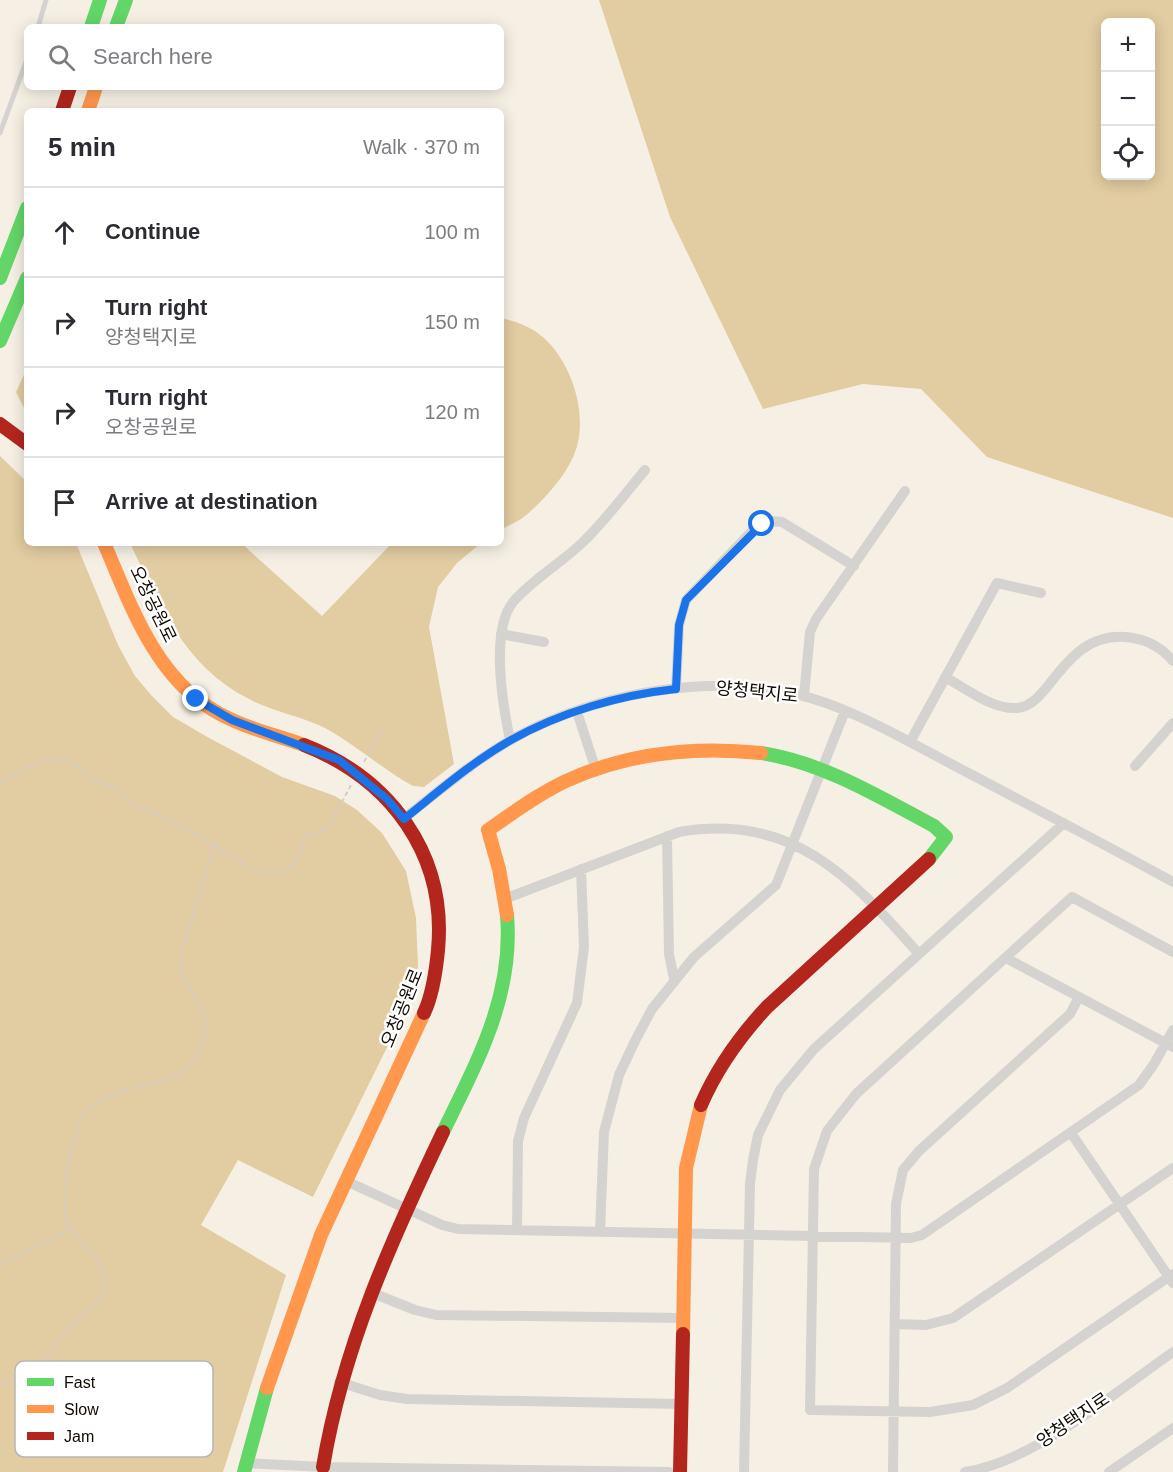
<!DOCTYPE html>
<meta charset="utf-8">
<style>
body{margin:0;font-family:Helvetica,"Noto Sans KR",sans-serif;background:#f7f7f7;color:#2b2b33}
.controls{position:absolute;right:18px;top:18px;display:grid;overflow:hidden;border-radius:9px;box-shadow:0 3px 15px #0003}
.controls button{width:54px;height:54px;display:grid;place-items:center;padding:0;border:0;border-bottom:2px solid #e1e1e2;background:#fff;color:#2b2b33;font:30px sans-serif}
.stop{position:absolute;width:18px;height:18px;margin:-14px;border:4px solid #1a73e8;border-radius:50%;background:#fff}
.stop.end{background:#1a73e8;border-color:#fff;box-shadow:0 2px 6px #0008}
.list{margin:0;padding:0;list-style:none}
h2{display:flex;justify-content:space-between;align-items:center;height:78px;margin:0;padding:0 24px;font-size:26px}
h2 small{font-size:20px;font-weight:400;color:#7c7c81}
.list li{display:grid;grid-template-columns:39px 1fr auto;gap:18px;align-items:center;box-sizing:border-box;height:90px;padding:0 24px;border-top:2px solid #e1e1e2}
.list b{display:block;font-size:22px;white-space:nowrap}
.list p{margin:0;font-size:20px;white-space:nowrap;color:#7c7c81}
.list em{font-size:20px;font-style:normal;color:#7c7c81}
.icon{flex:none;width:33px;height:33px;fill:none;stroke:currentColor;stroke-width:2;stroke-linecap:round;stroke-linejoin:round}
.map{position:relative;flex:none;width:1173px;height:1472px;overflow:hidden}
.search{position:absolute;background:#fff;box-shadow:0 3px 15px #0003;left:24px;top:24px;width:480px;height:66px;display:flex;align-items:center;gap:15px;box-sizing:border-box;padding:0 21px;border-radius:9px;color:#7c7c81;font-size:22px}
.panel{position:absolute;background:#fff;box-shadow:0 3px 15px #0003;left:24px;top:108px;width:480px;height:438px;border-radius:9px}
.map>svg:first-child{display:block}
</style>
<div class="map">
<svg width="1173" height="1472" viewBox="0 0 1173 1472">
<rect width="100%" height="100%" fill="#f6f0e4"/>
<!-- forest -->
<path fill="#e2cca1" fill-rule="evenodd" d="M599 0H1173V518L987 457 921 389 863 384 763 409 670 217ZM1150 22V176H1106V22Z
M501 318C514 321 529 326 539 334 572 359 590 417 574 455 565 477 543 501 525 516 518 522 509 525 501 530Z
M27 368V414L16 392Z
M0 456 27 482V543H76L118 645 135 676 151 695 173 717 211 739 282 777 335 796 357 810 382 833 406 871 416 918 418 967 406 1009 313 1197 238 1160 201 1225 286 1275 223 1472H0Z
M130 543H241L322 616 392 543H481L457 563 438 587 429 627 454 764 424 787 413 786C382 769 356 745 325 728 301 716 273 712 249 699 185 667 159 604 130 543Z"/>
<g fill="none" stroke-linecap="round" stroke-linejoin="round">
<!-- path -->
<path stroke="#d1ceca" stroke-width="2" stroke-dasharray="4.5 3" stroke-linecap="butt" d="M364 762 381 731
M0 782 43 760 63 759 81 768 95 781 115 787 128 803 150 811 215 845 180 957C181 963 181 970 183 975 187 990 204 1004 205 1020 208 1100 121 1072 85 1112 80 1119 76 1134 74 1142 67 1163 59 1207 69 1228 70 1231 76 1235 78 1238 98 1260 109 1266 102 1297L58 1338 54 1352 0 1386
M215 845C238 862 278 894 300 854 302 849 303 842 305 836L328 828 351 785
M0 1265 57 1237 69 1228"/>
<!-- lane -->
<path stroke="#d5d3d0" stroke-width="5" d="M38 27 46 0
M0 133 27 59"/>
<!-- street -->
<path stroke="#d5d3d0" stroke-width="10" d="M501 634 544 642
M945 677C965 688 993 710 1017 708 1051 706 1063 633 1125 637 1144 638 1160 646 1173 661
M676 689 679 625 686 600 754 529 771 521 782 522 854 566
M804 696 810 632 816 619 905 491
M577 712 596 770
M510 740C503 706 490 631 513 602 533 579 560 564 582 543 605 521 625 494 645 470
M910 742 997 583 1041 593
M1135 766 1173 723
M403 819C438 792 471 763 509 741 597 690 729 668 826 703 878 722 927 752 976 777 1042 812 1108 846 1173 882
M667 836 669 954 674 979
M507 898 679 832C792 813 850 876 918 953
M1173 952 1072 897 856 1094 827 1131 814 1169 810 1410 930 1412 973 1405 1007 1388 1173 1274
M1006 958 1173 1047
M1071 1133 1173 1283
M346 1181 442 1225 458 1229 911 1238 922 1235 1139 1085 1154 1064 1173 1030
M517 1230 518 1141 524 1118 577 1003 584 947 581 869
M600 1232 604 1132 619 1075 635 1041 652 1009 694 957 776 885 845 711
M370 1292 415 1310 436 1315 683 1318
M895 1324 926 1325 953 1318 1173 1168
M339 1382 380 1395 407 1399 681 1404
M245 1463 323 1467 669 1472
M744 1472 750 1184 753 1160 758 1135 780 1090 814 1049 1064 823
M893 1472 896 1204 903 1170 919 1151 1070 1014 1079 997
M965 1472C1035 1461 1114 1393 1173 1352
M1109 1472 1173 1428"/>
<!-- fast -->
<path stroke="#63d668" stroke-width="14" d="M91 27 100 0
M116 27 126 0
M0 278 27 208
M0 341 27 278
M761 753C824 763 878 796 934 826L946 837 929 859
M443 1132C477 1062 514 996 507 915
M244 1472 267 1388"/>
<!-- slow -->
<path stroke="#ff974d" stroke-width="14" d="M88 111 96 87
M104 543C130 603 154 675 213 710 241 727 273 734 304 745
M507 915 499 869 488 830C513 813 538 794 566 781 627 753 695 746 761 753
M683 1334 686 1168 701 1105
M267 1388 321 1235 424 1013"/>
<!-- jam -->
<path stroke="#b3261e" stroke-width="14" d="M62 111 70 87
M0 424 27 444
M304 745C391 779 447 855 438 950 436 971 433 994 424 1013
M701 1105C717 1068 740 1036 767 1007L929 859
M323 1467C343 1347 391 1241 443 1132
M680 1472 683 1334"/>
</g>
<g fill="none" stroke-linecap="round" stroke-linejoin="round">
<!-- route -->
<path stroke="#1a73e8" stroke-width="8" d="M196 699 232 720 339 760 387 799 404 819C438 792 472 762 511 740 561 712 620 695 676 689L679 625 686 600 762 524"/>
</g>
<g text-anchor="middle" stroke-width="5" stroke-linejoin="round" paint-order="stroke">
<!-- street labels -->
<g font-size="18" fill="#110a02" stroke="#fff">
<text transform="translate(153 604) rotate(64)" y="6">오창공원로</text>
<text transform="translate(757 692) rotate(6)" y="6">양청택지로</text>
<text transform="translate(402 1008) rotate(-68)" y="6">오창공원로</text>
<text transform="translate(1073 1420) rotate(-34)" y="6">양청택지로</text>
</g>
</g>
<!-- legend -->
<rect x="15" y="1361" width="198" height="96" rx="9" fill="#fff" stroke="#b8b6b3" stroke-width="1.5"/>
<rect x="27" y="1378" width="27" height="8" fill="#63d668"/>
<rect x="27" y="1405" width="27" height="8" fill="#ff974d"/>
<rect x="27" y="1432" width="27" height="8" fill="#b3261e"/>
<g font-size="16" fill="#110a02">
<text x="64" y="1388">Fast</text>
<text x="64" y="1415">Slow</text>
<text x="64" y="1442">Jam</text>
</g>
</svg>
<div class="controls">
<button>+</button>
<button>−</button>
<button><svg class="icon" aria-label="locate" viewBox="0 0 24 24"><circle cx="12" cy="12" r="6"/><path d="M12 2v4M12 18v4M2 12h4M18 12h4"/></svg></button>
</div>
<div class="stop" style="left:762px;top:524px"></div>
<div class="stop end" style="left:196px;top:699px"></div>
<div class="search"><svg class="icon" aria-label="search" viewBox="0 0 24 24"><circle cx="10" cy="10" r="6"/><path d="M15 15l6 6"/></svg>Search here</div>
<section class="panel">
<h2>5 min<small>Walk · 370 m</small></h2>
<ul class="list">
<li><svg class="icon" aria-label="ahead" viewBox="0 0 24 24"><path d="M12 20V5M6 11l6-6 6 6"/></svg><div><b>Continue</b></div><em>100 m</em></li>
<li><svg class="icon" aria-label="right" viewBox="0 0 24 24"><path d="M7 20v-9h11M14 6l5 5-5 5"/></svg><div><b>Turn right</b><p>양청택지로</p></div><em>150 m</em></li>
<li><svg class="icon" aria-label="right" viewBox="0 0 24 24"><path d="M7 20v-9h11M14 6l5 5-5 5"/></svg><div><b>Turn right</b><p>오창공원로</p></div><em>120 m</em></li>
<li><svg class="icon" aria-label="arrive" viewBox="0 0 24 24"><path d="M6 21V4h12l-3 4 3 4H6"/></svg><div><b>Arrive at destination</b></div></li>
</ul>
</section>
</div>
